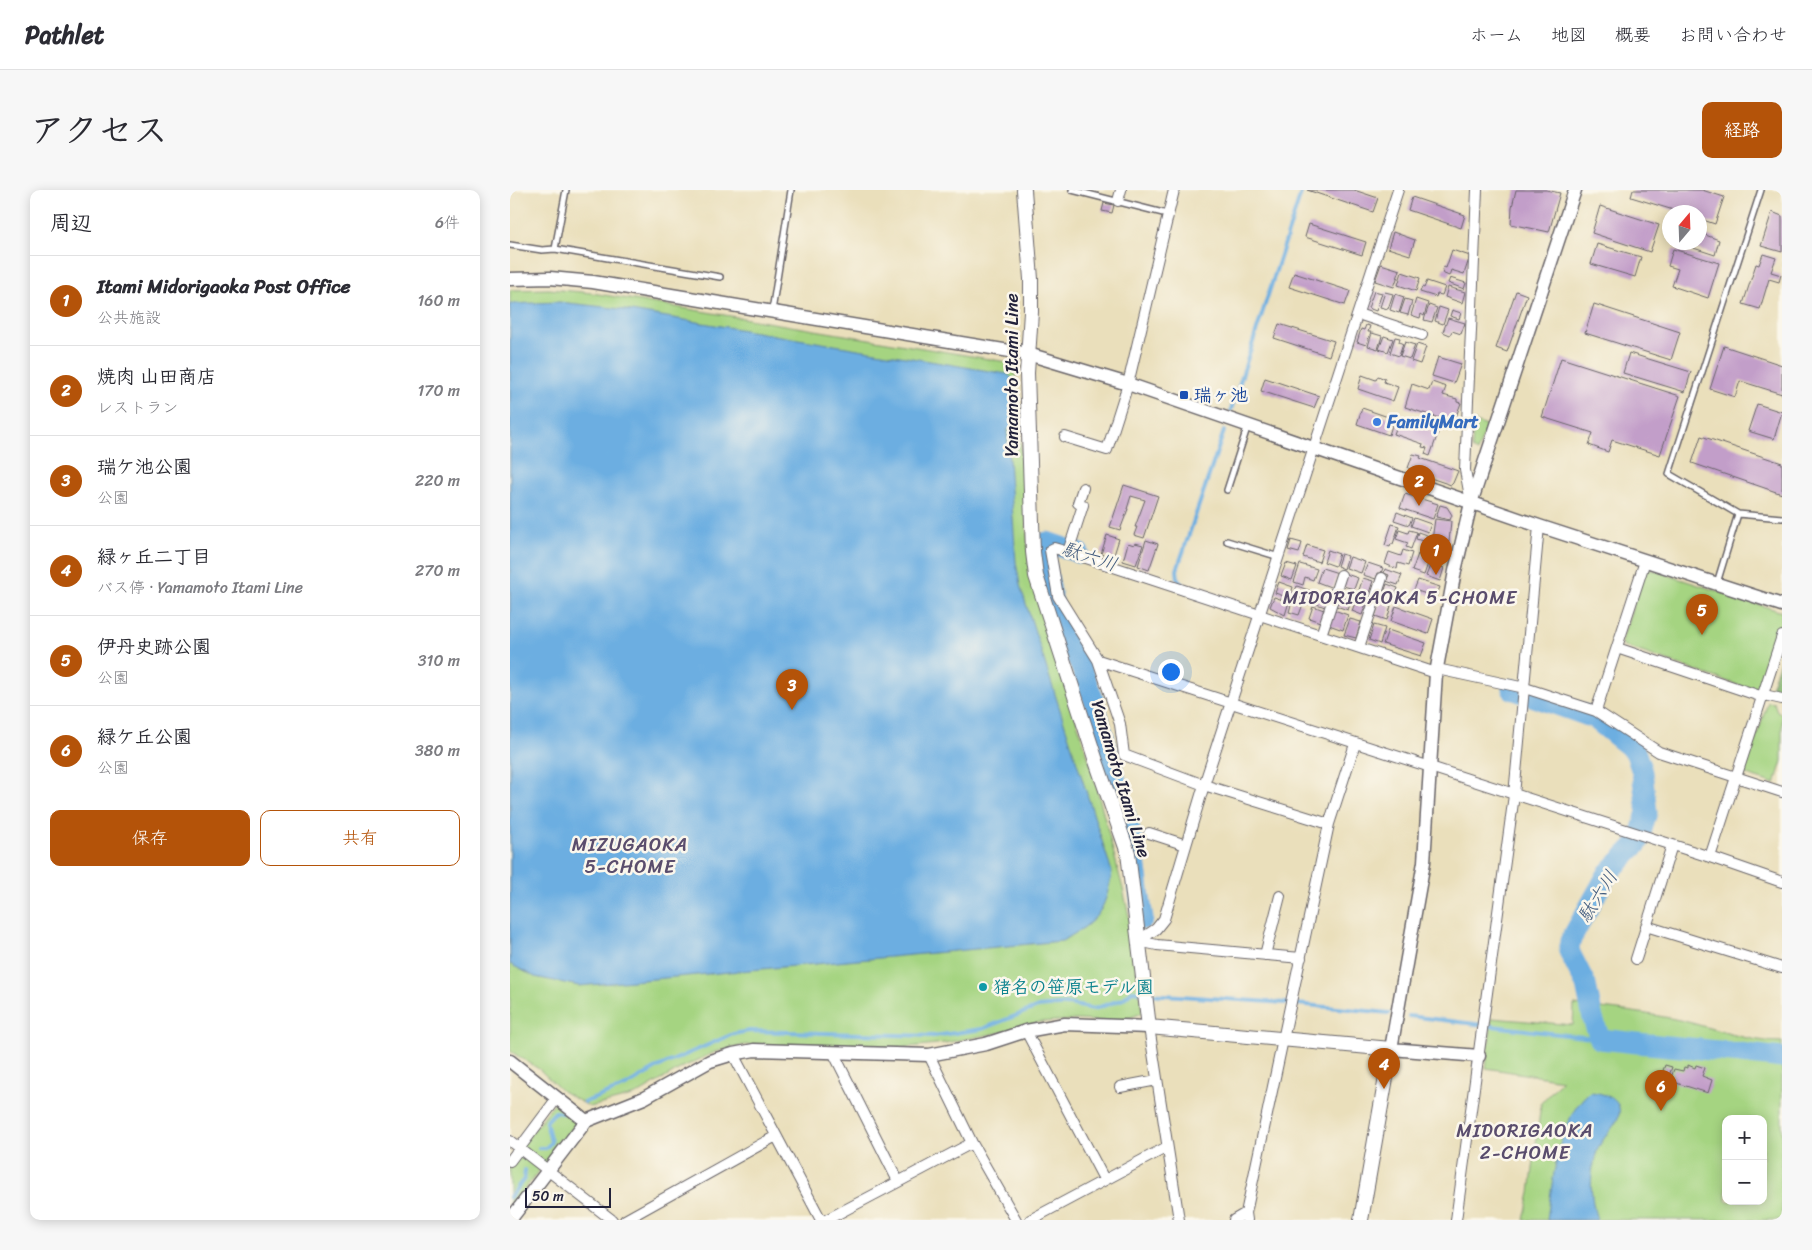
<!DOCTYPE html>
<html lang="ja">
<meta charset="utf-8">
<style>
body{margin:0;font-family:Sriracha,"Klee One",sans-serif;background:#f7f7f7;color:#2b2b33}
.controls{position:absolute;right:15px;bottom:15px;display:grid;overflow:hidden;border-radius:10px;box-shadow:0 2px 12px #0003}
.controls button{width:45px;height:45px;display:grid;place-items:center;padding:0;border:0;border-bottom:1px solid #e1e1e2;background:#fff;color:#2b2b33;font:25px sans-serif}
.compass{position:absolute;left:1152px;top:15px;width:45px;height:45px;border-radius:50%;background:#fff;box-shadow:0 2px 12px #0003;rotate:19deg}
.scale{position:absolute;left:15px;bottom:12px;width:86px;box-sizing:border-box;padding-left:5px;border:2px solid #22223b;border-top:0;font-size:14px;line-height:18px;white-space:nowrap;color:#22223b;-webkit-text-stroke:4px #fbf7ec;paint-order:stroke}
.you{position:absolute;left:660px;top:481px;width:18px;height:18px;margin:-12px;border:4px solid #fff;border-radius:50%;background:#1a73e8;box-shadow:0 0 0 8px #1a73e833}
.badge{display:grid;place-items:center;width:32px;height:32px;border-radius:50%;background:#b45309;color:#fff;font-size:16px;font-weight:700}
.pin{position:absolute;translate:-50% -41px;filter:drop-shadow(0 1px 2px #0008)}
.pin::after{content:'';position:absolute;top:26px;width:18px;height:15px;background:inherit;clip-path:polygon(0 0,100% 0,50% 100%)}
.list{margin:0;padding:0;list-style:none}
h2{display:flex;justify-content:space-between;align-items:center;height:65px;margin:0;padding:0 20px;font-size:21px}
h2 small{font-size:16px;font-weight:400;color:#7c7c81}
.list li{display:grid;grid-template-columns:32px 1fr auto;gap:15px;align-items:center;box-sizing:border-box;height:90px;padding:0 20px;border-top:1px solid #e1e1e2}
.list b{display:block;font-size:19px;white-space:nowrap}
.list p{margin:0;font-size:16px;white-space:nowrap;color:#7c7c81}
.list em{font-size:16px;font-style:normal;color:#7c7c81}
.actions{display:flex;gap:10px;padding:15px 20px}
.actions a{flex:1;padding:11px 0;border:1px solid #b45309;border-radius:10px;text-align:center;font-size:18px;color:#b45309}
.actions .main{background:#b45309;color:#fff}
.map{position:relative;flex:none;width:1272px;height:1030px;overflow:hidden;border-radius:10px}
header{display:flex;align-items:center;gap:30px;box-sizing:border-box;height:70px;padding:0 25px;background:#fff;border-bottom:1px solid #e1e1e2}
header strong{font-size:24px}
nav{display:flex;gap:28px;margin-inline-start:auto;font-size:18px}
.intro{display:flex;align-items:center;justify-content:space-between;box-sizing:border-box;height:120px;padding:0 30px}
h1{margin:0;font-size:35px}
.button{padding:12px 22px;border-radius:10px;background:#b45309;color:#fff;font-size:18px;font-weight:700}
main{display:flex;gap:30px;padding:0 30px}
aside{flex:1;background:#fff;border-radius:10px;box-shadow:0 2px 12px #0003}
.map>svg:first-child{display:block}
</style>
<header>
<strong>Pathlet</strong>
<nav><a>ホーム</a><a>地図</a><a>概要</a><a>お問い合わせ</a></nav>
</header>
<div class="intro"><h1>アクセス</h1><a class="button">経路</a></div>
<main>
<aside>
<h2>周辺<small>6件</small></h2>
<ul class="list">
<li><span class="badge">1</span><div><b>Itami Midorigaoka Post Office</b><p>公共施設</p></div><em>160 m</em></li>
<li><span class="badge">2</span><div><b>焼肉 山田商店</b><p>レストラン</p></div><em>170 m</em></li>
<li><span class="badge">3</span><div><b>瑞ケ池公園</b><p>公園</p></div><em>220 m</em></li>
<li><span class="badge">4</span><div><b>緑ヶ丘二丁目</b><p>バス停 · Yamamoto Itami Line</p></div><em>270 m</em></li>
<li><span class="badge">5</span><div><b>伊丹史跡公園</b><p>公園</p></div><em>310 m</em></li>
<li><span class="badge">6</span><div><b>緑ケ丘公園</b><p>公園</p></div><em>380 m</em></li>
</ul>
<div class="actions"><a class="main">保存</a><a>共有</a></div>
</aside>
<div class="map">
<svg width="1272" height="1030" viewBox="0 0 1272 1030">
<rect width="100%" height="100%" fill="#fbf7ec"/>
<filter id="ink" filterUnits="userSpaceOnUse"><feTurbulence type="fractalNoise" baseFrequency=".02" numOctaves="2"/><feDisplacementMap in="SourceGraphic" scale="10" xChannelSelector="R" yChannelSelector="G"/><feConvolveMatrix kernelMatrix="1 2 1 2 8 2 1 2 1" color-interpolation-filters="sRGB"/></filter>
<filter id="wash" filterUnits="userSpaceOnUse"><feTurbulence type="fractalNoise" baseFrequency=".0096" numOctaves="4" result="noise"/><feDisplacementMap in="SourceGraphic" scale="20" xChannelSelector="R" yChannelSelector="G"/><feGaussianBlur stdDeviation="1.12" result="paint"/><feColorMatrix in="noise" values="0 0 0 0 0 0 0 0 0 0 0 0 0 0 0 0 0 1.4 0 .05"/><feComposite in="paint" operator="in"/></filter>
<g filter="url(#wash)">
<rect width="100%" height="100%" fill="#eadfbb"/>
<!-- green -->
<path fill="#a5d481" stroke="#647b5e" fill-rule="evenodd" d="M39 99 82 103 497 172 506 187 520 385 581 576 613 699 622 740 632 823 609 832 567 830 530 832 488 843 435 853 381 859 235 855 205 862 173 877 126 905 80 917 52 901 29 879 0 861V100Z
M963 231 977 236 967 262 962 259Z
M1136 378 1272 422V438L1251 503 1114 456 1111 452Z
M1258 512 1264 513 1267 521 1272 524V571L1265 594 1234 584Z
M1064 815C1101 819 1138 823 1174 831 1206 839 1239 852 1272 852V1030H1014L1020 1003 1031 913 1052 890 976 878 982 828 1063 835ZM1216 929H1253V1011H1216Z
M46 911 69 930 0 1018V971Z"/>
<!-- forest -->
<path fill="#84b66f" stroke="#536c55" d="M1272 465V505L1260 501Z"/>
<!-- water -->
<path fill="#6caee1" stroke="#47688e" d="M49 112 103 118 497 184 503 189 506 238 497 240 506 372 510 395 602 682C595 722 588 731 552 751L69 796 25 787 0 774V114Z
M1080 902C1096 903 1118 911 1106 932 1100 942 1091 950 1087 961 1079 986 1080 1006 1087 1030H1037C1042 994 1049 925 1080 902Z"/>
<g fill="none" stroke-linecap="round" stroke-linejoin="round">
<!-- stream -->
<path stroke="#6caee1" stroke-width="4" d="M721 220 792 0
M673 396 668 389 667 380 714 241
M639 804 776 813 879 823
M899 826 1090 849
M75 912 116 896 150 876 223 844 239 841 424 846 472 839 528 817 558 814 584 819 613 809 622 801 632 802
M29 958H36L41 952 36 932 45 922 52 923
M0 1007 14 989 15 980"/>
<!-- river -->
<path stroke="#6caee1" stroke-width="21" d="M569 363 537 352 532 354 545 425 569 472 583 508 622 648 633 729
M1002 499 1084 528 1125 561 1132 582 1137 622 1128 653 1098 683 1060 751 1059 761 1076 795 1083 829 1090 849C1151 856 1211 860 1272 868"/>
</g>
<g id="blocks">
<!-- building -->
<path fill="#c29ec9" d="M797 0H844L868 8 863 22Z
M1006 0H1036L1050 3 1039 42 1001 34 1002 17Z
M1123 0H1192L1214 7 1205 34 1190 29V22H1170L1121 7Z
M902 7 955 25 951 38 898 20Z
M594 13 604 15 602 23 592 21Z
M1090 16 1149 35 1140 62 1082 43Z
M1262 22 1272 26V62L1251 56Z
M799 34 856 52 852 65 795 47Z
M883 42 905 50 900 65 878 58Z
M1190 43 1209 50 1205 65 1168 53 1190 52Z
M1087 54 1131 67 1125 87 1081 74Z
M1163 59 1209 73 1198 108 1162 96 1168 79 1158 76Z
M942 60 960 66 954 84 941 80 939 86 932 83 934 77 936 78Z
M1253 64 1266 68 1261 82 1271 85 1269 92 1259 89 1250 119 1233 114 1246 74 1249 75Z
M871 74 890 80 884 97 865 91Z
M892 82 910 88 906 101 888 95Z
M784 83 840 101 835 115 779 97Z
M940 88 956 93 954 99 938 93Z
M917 91 935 97 932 105 927 104 926 107 910 102 912 97 914 98Z
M938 97 955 102 952 113 935 107Z
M864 101 872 103 866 121 858 118Z
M1006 101 1017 105 997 162 986 158Z
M875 102 883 104 878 119 870 117Z
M885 104 894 107 889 123 880 120Z
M895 109 902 111 898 125 890 123Z
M906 109 918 113 914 126 911 124 910 128 901 125Z
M1084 114 1170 142 1161 170 1075 143Z
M919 115 927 118 922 132 914 130Z
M929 117 938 120 933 134 925 131Z
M942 120 951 123 949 129 940 126Z
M938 128 955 133 951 144 942 141 940 145 933 142Z
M769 134 824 151 819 166 764 148Z
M856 135 860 136 858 142H861L856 155 847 152 851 139 854 140Z
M862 143 872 146 868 159 858 156Z
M874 146 883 149 878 162 869 159Z
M885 147 890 148 889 152 893 154 889 166 880 163Z
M895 152 905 155 900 169 890 166Z
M907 154 916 157 910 174 901 171Z
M1214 156 1272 175V204L1230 191 1225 207 1200 199Z
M1119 163 1181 182 1175 202 1113 183Z
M928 167 951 174 944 193 922 186Z
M1051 168 1170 206 1150 265 1102 250 1098 262 1079 255 1083 243 1032 227Z
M852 185 866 190 868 186 875 189 874 192 888 197 883 211 848 199Z
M755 188 809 206 804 218 751 201Z
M922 192 936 197 933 205 947 209V212L951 213 945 229 939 227 938 231 895 217 902 194 919 200Z
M1247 214 1272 222 1264 249 1238 241Z
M852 218 884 229 879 245 847 234Z
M889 230 928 243 920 266 915 264 917 258 912 257 913 254 884 244Z
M1191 246 1272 273V304L1182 273Z
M903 264 911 266 910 268 948 281 943 293 941 295 903 282V280L898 278Z
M614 295 648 306 634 348 624 345 627 337H625L635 310 621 306 617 319H618L610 340 600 337Z
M895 304 928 314 923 329 890 318Z
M930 315 937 317 942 325 940 330 926 327Z
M887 322 902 328 899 335 884 330Z
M904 328 921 334 918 342 901 336Z
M925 329 941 331 939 352 922 350Z
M882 334 889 336 883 354H881L880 357 875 355Z
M889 340 898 343 899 340 907 342 901 359 896 357 898 353 886 349Z
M908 342 919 346 917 352 929 356 926 363 914 359 915 356 913 351 906 349Z
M597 345 609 349 603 368 591 364Z
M636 350 648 354 639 380 628 376Z
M781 350 792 353 789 363 778 360Z
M618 353 624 355 625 353 633 355 626 375 613 371Z
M797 355 813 360 809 372 793 367Z
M818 360 829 364 825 376 814 372Z
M893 360 902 363 898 376 888 373 887 379 875 374 879 362 891 366Z
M831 364 838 366 834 379 827 376Z
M908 364 920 368 914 385 902 381Z
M840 367 855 372 851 383 836 378Z
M776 373 787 376 782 390 771 386Z
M858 373 873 378 871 383H868L866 389 853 385Z
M921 373 934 378 930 391 916 386Z
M790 374 807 379 803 390 795 387 793 395 784 392Z
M812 378 828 383 823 398 807 392Z
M875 379 892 385 888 395 876 391 879 385 874 383Z
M836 384 848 388 844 399 833 396Z
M853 388 863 391 858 406 848 403Z
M908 390 930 397 926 407 904 400Z
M769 392 783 397 780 408 765 403Z
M877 394 888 398 883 412 872 408Z
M787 396 801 401 798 411 783 406Z
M804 401 819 406 815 417 801 412Z
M830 405 842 409 838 420 826 416Z
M764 407 779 412 775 425 760 417Z
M847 407 857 411 852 425 842 421Z
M782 411 793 414 789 425 779 422Z
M870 412 881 416 877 430 865 426Z
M803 416 814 420 810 432 799 428Z
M886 416 923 429 918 444 881 431Z
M824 420 838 425 833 440 819 435Z
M840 429 851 432 846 448 834 445Z
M864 435 875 438 870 454 859 450Z
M878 440 916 453 911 466 873 454Z
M1155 875 1162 877 1158 889 1151 886Z
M1178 875 1185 878 1186 875 1195 878 1192 886 1202 890 1198 903 1160 891 1164 879 1173 881 1174 877 1178 878Z"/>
</g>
</g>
<g filter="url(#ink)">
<use href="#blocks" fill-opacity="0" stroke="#686468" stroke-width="1"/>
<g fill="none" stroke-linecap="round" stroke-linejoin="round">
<defs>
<path id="service" d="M562 0 657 24
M1251 0 1159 284 1228 324 1272 328
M0 55 32 60 45 59 210 87
M45 59 56 0
M262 121 281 0
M717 300 738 235
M717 351 769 367
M1207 393 1228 324"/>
<path id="minor" d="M608 11 611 0
M848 124 912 145
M555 247 597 260 618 194 664 0
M961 312 955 280 967 0
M558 362 573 315 568 313 573 298
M811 445 831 385
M1272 446 1200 667 1272 692
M849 457 872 388
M1107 458 1253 507
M588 470 1200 667
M927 479 1015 498 1086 521 1149 562 1272 602
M1254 505 1272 509
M1086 521 1135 371
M819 634 694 595 614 565 610 534 588 470 548 406 540 360 544 358 558 362 926 483
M639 643 676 655
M1136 736 1272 778
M628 751 646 739 654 729 694 595 888 0
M628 751 647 755 791 768
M755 765 770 706
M1126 769 1162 655
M639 837 669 1030
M516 841 594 989
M223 864 311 1030
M324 864 388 991
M419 865 462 953 506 1030
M610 897 647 890
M0 951 102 1030
M0 971 47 908
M115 1030 266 946
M316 1030 462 953
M520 1030 657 957
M724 1030 736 1023
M737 1030 736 1023 819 634 845 554
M946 1030 1004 605 1029 336"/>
<path id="tertiary" d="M0 89 40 88 83 92 518 164 618 194 1029 336 1272 415
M969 866 881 859 914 672 926 483 945 381 961 313 1065 0
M0 871 76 931
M0 1030 76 931 134 908 200 871 223 864 244 860 419 865 476 854 516 841 555 834 639 837"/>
<path id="secondary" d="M514 0 521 89V122L517 183 523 362 526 386 586 571 618 663 639 837 881 859 851 1030"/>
</defs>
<!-- service casing -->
<use href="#service" stroke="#686468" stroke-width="8"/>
<!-- minor casing -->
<use href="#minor" stroke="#686468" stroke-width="12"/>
<!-- tertiary casing -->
<use href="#tertiary" stroke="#686468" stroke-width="15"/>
<!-- secondary casing -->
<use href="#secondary" stroke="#686468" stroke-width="16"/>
<!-- service -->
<use href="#service" stroke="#fff" stroke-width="5"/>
<!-- minor -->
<use href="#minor" stroke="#fff" stroke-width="10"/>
<!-- tertiary -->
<use href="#tertiary" stroke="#fff" stroke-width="12"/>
<!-- secondary -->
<use href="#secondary" stroke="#fff" stroke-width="14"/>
</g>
</g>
<!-- markers -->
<rect fill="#1a4fb4" stroke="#fbf7ec" stroke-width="2" x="669" y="200" width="10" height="10" rx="2.5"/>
<circle fill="#3f7fe0" stroke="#fbf7ec" stroke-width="2" cx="867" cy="232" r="5"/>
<circle fill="#0f9aa8" stroke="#fbf7ec" stroke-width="2" cx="473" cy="797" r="5"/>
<g text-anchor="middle" stroke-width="5" stroke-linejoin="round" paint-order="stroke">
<!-- street labels -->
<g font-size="18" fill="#22223b" stroke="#fbf7ec">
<text transform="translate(502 185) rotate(-90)" y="6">Yamamoto Itami Line</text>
<text transform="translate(611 589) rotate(73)" y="6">Yamamoto Itami Line</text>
</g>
<!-- transit labels -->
<g font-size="18" font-weight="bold" fill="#164399" stroke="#fbf7ec" text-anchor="start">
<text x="684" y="211">瑞ヶ池</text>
</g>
<!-- shop labels -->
<g font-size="18" font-weight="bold" fill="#366cbe" stroke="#fbf7ec" text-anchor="start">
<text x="877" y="238">FamilyMart</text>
</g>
<!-- culture labels -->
<g font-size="18" font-weight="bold" fill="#0d838f" stroke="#fbf7ec" text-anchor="start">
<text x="483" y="803">猪名の笹原モデル園</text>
</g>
<!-- water labels -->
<g font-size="19" font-style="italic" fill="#405a7d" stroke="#fbf7ec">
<text transform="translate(580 366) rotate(18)" y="7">駄六川</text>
<text transform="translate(1087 706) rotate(-58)" y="7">駄六川</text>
</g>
<!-- neighbourhood labels -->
<g font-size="19" letter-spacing="1" fill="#5a4d6d" stroke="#fbf7ec">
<text x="890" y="414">MIDORIGAOKA 5-CHOME</text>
<text x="120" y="661">MIZUGAOKA<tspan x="120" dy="22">5-CHOME</tspan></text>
<text x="1015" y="947">MIDORIGAOKA<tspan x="1015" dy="22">2-CHOME</tspan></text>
</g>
</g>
</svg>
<div class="controls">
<button>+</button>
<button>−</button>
</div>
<svg class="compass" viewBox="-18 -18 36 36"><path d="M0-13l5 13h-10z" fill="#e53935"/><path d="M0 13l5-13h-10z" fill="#7c7c81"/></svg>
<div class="scale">50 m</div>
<div class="you"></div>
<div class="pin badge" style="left:926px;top:385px">1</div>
<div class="pin badge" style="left:909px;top:316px">2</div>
<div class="pin badge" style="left:282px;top:520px">3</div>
<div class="pin badge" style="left:874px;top:899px">4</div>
<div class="pin badge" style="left:1192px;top:445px">5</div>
<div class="pin badge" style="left:1151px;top:921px">6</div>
</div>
</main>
